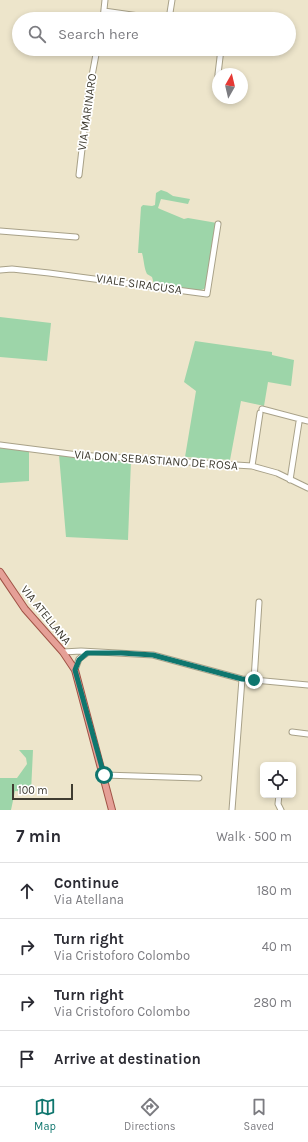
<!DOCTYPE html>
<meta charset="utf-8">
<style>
body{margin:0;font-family:Karla,sans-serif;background:#f7f7f7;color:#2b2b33}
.controls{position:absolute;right:12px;bottom:12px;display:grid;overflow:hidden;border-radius:6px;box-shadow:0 2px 6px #0003}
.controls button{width:36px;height:36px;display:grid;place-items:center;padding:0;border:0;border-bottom:1px solid #e1e1e2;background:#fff;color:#2b2b33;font:20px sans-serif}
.compass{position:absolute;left:212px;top:68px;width:36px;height:36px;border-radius:50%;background:#fff;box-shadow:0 2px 6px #0003;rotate:8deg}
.scale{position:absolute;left:12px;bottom:10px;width:61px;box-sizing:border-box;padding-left:4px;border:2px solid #3f3c31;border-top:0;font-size:11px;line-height:14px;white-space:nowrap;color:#3f3c31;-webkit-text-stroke:3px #fff;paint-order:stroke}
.stop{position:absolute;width:12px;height:12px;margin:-9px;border:3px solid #0f766e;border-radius:50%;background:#fff}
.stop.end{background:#0f766e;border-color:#fff;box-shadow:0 1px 4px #0008}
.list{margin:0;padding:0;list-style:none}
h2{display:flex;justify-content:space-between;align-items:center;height:52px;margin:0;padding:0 16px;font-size:17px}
h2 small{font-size:13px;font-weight:400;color:#7c7c81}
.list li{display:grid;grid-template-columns:26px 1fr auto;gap:12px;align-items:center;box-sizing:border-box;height:56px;padding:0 16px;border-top:1px solid #e1e1e2}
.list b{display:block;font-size:15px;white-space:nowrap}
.list p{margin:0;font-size:13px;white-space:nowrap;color:#7c7c81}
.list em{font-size:13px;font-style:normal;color:#7c7c81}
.icon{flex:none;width:22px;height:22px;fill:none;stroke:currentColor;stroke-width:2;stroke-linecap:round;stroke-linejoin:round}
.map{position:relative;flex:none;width:308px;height:810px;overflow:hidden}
.search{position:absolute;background:#fff;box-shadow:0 2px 6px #0003;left:12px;right:12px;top:12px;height:44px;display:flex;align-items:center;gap:10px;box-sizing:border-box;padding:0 14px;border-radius:22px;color:#7c7c81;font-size:15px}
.sheet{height:276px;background:#fff}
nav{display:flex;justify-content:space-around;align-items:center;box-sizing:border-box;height:56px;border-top:1px solid #e1e1e2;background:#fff;font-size:11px;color:#7c7c81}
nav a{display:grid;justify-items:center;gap:2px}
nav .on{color:#0f766e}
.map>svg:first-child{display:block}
</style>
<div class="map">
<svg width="308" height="810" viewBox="0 0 308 810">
<rect width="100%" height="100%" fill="#ede5cb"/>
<!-- green -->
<path fill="#9dd5a9" d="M161 190 167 192 173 196 190 199 188 204 161 199 158 208 160 209 184 219 188 218 217 223 207 286 204 289 198 291 154 284 152 277 147 274C144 268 144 260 142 253H138L141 207 143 205 152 206 155 205 156 193Z
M0 317 51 323 47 361 0 357Z
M195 341 272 352V355L294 360 291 386 268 382 264 406 241 401 230 460 185 457 196 391 184 382Z
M0 448 29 451V481L0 483Z
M59 455 96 459 131 460 128 540 66 537Z
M19 750H33L31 792 15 791 11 810H0V778H17L27 764 26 758Z"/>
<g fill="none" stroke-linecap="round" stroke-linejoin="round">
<defs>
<path id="minor" d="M104 11 160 19
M103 19 105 0
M169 19 172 0
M218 74 221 49
M217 85 218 75
M79 175 88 97 97 49
M0 231 76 237
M0 270 12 269 49 273 207 294 218 224
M262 409 308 421
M0 445 78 455 252 466 277 473 308 488
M252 466 260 413
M290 480 299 422
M63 652 81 651 153 655 242 679 308 685
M75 670 79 659 87 653
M254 680 259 602
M292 732 308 734
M104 775 199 778
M279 795 278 804 281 810
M232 810 242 679"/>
<path id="major" d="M0 572 25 609 63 652 75 670 112 810"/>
</defs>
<!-- minor casing -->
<use href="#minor" stroke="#a8a188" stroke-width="7"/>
<!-- major casing -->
<use href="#major" stroke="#a05346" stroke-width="8"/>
<!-- minor -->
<use href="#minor" stroke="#fff" stroke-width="5"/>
<!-- major -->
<use href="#major" stroke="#e5a097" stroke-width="6"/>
</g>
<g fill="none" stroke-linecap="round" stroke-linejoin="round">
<!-- route -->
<path stroke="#0f766e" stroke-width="5" d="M104 775 75 670 79 660 87 653H121L153 655 242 679 254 680"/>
</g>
<g text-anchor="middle" stroke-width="3.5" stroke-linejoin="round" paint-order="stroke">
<!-- street labels -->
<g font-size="12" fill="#3f3c31" stroke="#fff">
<text transform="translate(87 112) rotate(-82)" y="4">VIA MARINARO</text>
<text transform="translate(139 284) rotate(8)" y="4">VIALE SIRACUSA</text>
<text transform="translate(156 460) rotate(4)" y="4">VIA DON SEBASTIANO DE ROSA</text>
<text transform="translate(46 615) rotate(51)" y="4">VIA ATELLANA</text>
</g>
</g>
</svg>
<div class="controls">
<button><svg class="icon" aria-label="locate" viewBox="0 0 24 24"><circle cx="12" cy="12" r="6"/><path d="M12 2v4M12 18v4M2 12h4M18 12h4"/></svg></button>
</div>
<svg class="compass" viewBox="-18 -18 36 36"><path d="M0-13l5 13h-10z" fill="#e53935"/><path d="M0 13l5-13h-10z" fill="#7c7c81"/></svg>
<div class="scale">100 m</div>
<div class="stop" style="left:104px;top:775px"></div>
<div class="stop end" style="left:254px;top:680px"></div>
<div class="search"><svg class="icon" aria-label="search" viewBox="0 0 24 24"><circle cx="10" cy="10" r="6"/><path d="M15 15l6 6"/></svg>Search here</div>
</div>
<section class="sheet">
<h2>7 min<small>Walk · 500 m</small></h2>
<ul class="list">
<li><svg class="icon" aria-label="ahead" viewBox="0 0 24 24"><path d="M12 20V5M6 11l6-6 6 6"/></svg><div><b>Continue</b><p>Via Atellana</p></div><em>180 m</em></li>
<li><svg class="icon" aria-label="right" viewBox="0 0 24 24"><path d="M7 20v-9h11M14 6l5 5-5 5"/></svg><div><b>Turn right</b><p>Via Cristoforo Colombo</p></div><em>40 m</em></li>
<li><svg class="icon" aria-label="right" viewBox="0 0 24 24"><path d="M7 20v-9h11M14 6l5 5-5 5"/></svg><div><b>Turn right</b><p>Via Cristoforo Colombo</p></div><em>280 m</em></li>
<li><svg class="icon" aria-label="arrive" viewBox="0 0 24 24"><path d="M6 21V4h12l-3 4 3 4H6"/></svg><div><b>Arrive at destination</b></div></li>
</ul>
</section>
<nav>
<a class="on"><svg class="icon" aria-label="map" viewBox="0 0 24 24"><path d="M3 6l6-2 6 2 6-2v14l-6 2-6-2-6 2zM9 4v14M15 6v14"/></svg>Map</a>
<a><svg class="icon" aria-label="directions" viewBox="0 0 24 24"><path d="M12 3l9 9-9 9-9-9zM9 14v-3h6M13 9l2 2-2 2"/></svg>Directions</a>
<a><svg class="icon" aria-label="saved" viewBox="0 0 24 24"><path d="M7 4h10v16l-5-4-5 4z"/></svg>Saved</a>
</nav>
